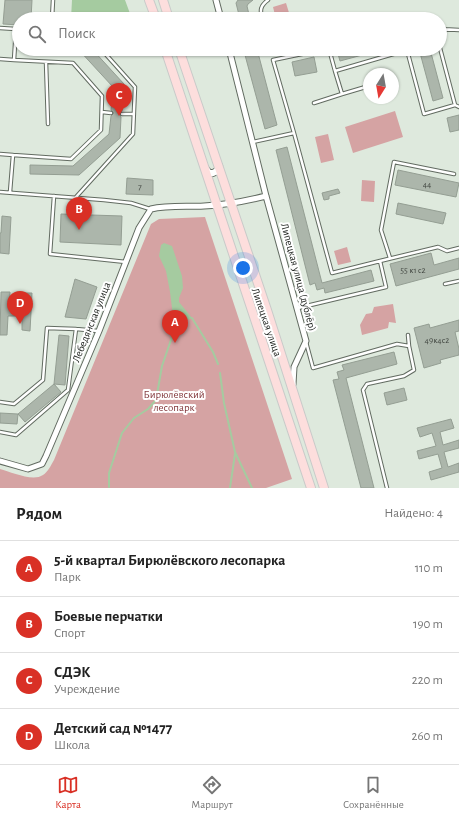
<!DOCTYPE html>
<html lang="ru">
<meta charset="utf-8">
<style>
body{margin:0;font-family:"Alegreya Sans",sans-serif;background:#f6f6f6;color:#222}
.compass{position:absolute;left:363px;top:68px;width:36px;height:36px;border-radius:50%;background:#fff;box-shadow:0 1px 3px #0004;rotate:191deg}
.you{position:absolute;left:243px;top:268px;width:14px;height:14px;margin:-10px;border:3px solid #fff;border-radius:50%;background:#1a73e8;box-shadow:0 0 0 6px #1a73e833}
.badge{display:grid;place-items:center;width:26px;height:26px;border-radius:50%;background:#d93025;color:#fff;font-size:13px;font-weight:700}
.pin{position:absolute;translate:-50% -33px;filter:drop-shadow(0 1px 2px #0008)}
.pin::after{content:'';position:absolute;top:21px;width:14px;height:12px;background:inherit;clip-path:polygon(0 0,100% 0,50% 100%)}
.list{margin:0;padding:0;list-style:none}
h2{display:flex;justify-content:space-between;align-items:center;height:52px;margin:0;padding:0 16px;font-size:17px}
h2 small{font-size:13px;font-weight:400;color:#767676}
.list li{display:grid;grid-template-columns:26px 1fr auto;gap:12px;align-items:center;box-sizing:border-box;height:56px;padding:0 16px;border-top:1px solid #e0e0e0}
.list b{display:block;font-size:15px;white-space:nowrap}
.list p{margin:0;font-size:13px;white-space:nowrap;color:#767676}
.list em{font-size:13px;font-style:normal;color:#767676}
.icon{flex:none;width:22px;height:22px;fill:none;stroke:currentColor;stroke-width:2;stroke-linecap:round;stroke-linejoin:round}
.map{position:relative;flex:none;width:459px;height:488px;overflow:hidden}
.search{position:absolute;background:#fff;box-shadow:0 1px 3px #0004;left:12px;right:12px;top:12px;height:44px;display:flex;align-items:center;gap:10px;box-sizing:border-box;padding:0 14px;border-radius:22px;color:#767676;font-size:15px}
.sheet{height:276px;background:#fff}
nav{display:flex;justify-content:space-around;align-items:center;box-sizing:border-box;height:56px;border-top:1px solid #e0e0e0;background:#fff;font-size:11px;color:#767676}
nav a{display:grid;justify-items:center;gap:2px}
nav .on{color:#d93025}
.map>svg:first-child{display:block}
</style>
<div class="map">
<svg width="459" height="488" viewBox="0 0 459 488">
<rect width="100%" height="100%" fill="#dee9dd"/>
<!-- green -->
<path fill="#d5a3a3" d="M286 3 290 16 276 19 273 7Z
M395 111 403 137 353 153 345 127Z
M328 134 334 160 321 163 315 137Z
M362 180 375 181 374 202 361 201Z
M205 217 292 479 266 488H0V469C11 472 33 482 43 475 48 472 51 465 54 460L151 224 159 219Z
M347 247 351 262 338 265 334 251Z
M393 304 396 323 389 322 388 328 362 335 360 325 366 314 372 313 374 307Z"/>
<!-- water -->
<path fill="#a5cba0" d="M72 0H125L132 19H71Z
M164 243 172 246 182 276 183 288 179 298V302L192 318 189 320 179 314 173 334V316L170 292 166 271 159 256 161 245Z"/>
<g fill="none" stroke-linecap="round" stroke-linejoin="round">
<!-- stream -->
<path stroke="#a5cba0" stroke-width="2" d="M192 318 213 352 218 364
M220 373 224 403 235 452 252 488
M109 487V473L122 433 134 418 148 409 156 400 162 366 173 334
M230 488 235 454"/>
</g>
<!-- building -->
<path fill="#acb6ab" stroke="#949e93" d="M5 0H32L31 19H19V25L3 24Z
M238 0H253L248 4 247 6 250 19H240L236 3Z
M78 49H92L124 84 122 111 119 114 121 117 120 138 79 175 30 174V165L73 166 109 134 111 116 114 113 111 110 113 87Z
M249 49H257L277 125 265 129 245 55 250 54Z
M340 49H377V51L340 61 337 50Z
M419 49H430L443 98 433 101Z
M314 57 317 72 295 76 292 62Z
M459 115V130L450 132 447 118Z
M287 147 322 283 371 270 374 281 325 293 324 288 317 290 315 283 310 285 276 150Z
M398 170 459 183 456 197 395 185Z
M127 178 153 180V195L126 194Z
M338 189 340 193 329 196V199L324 200 322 193Z
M398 203 446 213 443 224 396 214Z
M61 214 122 216 121 245 60 242Z
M2 216 11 217 9 254 0 253V233H1Z
M431 253 434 265 459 258V269L396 286 390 264Z
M75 279 97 287 86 319 65 317Z
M1 292H10L9 309 22 310 23 293H32L30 331 22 330V316H8L7 335H0Z
M459 320V331L455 332 459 349V355L440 360 441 363 424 368 414 328 429 324 430 328Z
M59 335 69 336 65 385 54 384 61 392 25 422 18 414 54 384Z
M394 352 397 364 346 378 374 488H361L333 380 339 379 337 372 344 370 342 365Z
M404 388 407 400 387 405 384 393Z
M0 413 18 414 17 424 0 423Z
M451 419 454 428 440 432 443 445 459 440V448L444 452 448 467 459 463V472L431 480 429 472 442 468 438 454 419 459 417 451 436 446 432 433 420 437 417 428Z"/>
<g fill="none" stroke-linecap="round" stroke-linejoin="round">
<defs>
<path id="service" d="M52 19 53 0
M262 19C260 10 260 6 268 0
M301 19 319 15 320 19
M0 28 16 29
M440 29 459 30
M440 44 445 29
M440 48 455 105
M329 49 335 71 407 50 424 114 455 105 459 107
M0 59 14 60 16 29H19
M46 62 48 124
M342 94 369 86
M314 103 342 94 335 71
M102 112 111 113
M122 114H134
M294 133 332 273 380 261 386 287 298 308
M253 142 294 133 273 60 316 51V49
M0 154 13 155
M0 192 104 200 131 203 150 209
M10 192 13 155 71 159 101 130 102 96 73 63 14 60
M54 196 50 254 126 262
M76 197 133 134 135 87 101 49
M390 258 381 230 394 162 454 174
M380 261 438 247 447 251 459 248
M445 284 459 281
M408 335 409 346
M306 342 313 368 397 344 409 346 414 370 404 376 367 384 363 390 387 488
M0 402 14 404 43 380 47 328 76 329 98 331
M0 432 16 435 68 390 76 329"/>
<path id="minor" d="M216 0 221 19
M229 49 266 196 306 341 294 367 293 384
M0 461 28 469 42 464 46 456 99 331 139 228 151 209C167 205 187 207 204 206 225 205 246 201 266 196"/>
<path id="tertiary" d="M205 168 209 173H213L217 171 219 166"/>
<path id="primary" d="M149 0 156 19
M163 0 169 19
M165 49 311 488
M179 49 267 310 324 488"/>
</defs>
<!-- service casing -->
<use href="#service" stroke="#626b61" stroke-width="4.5"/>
<!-- minor casing -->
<use href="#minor" stroke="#626b61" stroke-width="7"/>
<!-- tertiary casing -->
<use href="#tertiary" stroke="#626b61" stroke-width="8"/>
<!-- primary casing -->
<use href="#primary" stroke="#c9cac9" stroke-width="10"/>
<!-- service -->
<use href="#service" stroke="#fff" stroke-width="2.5"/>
<!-- minor -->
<use href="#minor" stroke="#fff" stroke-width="5"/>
<!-- tertiary -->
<use href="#tertiary" stroke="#fff" stroke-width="6"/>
<!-- primary -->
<use href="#primary" stroke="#fddedd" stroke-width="8"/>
</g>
<g text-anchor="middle" stroke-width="4" stroke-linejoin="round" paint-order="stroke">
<!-- number labels -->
<g font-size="9" fill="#414640">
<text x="427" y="187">44</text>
<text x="140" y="190">7</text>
<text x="413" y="273">55 к1 с2</text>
<text x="437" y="343">49к4с2</text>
</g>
<!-- street labels -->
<g font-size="11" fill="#1d211d" stroke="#fff">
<text transform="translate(299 277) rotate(75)" y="4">Липецкая улица (дублёр)</text>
<text transform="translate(91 322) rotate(-68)" y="4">Лебедянская улица</text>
<text transform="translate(267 322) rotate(71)" y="4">Липецкая улица</text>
</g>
<!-- park labels -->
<g font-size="11" fill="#843a3e" stroke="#fff">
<text x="174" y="398">Бирюлёвский<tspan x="174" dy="13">лесопарк</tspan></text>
</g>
</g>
</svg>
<svg class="compass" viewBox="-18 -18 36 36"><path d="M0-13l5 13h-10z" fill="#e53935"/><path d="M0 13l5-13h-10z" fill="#767676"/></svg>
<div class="you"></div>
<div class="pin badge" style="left:175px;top:343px">A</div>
<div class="pin badge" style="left:79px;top:230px">B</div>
<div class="pin badge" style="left:119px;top:116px">C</div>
<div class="pin badge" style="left:20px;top:324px">D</div>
<div class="search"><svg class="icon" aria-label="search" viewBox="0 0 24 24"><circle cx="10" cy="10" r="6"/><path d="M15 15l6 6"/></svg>Поиск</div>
</div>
<section class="sheet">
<h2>Рядом<small>Найдено: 4</small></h2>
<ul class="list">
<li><span class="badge">A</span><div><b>5-й квартал Бирюлёвского лесопарка</b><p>Парк</p></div><em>110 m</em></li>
<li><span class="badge">B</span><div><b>Боевые перчатки</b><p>Спорт</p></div><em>190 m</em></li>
<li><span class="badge">C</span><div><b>СДЭК</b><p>Учреждение</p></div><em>220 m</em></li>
<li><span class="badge">D</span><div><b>Детский сад №1477</b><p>Школа</p></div><em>260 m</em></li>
</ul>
</section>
<nav>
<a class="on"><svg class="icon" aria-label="map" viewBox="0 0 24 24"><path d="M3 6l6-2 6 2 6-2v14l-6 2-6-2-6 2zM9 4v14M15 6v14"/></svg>Карта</a>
<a><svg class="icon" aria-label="directions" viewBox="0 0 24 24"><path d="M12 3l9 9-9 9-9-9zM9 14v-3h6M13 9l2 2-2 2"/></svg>Маршрут</a>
<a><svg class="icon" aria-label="saved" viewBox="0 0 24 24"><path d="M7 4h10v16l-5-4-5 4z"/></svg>Сохранённые</a>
</nav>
